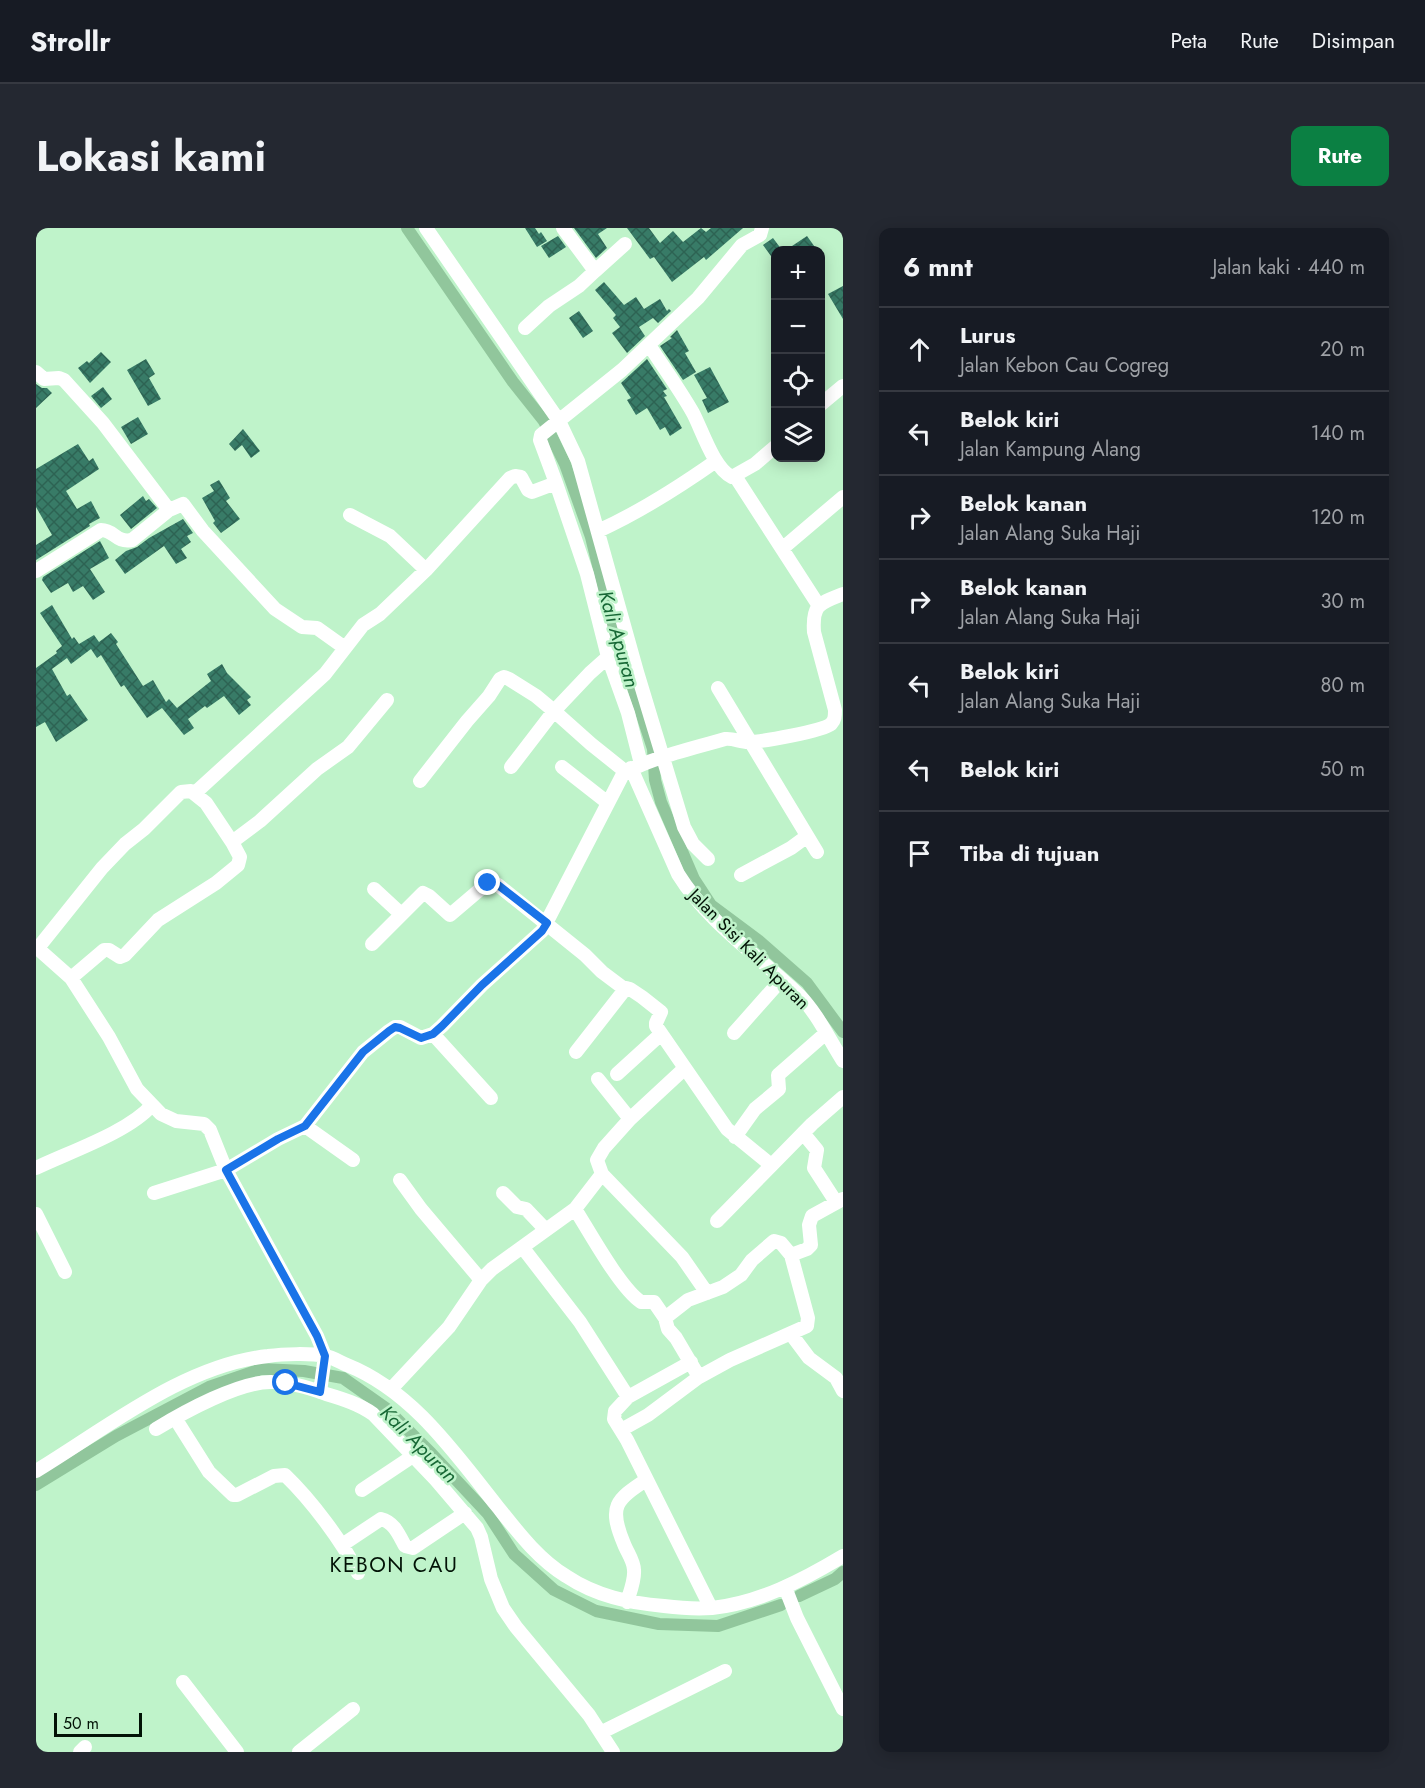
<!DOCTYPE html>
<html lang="id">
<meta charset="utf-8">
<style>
body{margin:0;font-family:Jost,sans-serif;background:#242831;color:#f1f3f6}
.controls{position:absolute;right:18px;top:18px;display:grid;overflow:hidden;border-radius:12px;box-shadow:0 3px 15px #0003}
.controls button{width:54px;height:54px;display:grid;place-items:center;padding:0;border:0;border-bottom:2px solid #363941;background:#171b24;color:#f1f3f6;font:30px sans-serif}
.scale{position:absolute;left:18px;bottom:15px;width:88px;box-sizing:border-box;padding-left:6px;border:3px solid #021206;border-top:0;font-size:16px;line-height:21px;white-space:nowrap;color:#021206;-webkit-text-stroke:4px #bff3ca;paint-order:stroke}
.stop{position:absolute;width:18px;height:18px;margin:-14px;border:4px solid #1a73e8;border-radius:50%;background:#fff}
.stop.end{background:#1a73e8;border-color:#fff;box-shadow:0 2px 6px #0008}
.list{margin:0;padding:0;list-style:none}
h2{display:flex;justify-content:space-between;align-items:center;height:78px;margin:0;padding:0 24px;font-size:26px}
h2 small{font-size:20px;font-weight:400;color:#9ea1a6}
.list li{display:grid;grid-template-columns:39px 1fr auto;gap:18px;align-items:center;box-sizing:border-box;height:84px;padding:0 24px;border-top:2px solid #363941}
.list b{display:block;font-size:22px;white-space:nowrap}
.list p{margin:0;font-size:20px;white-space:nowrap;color:#9ea1a6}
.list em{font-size:20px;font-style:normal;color:#9ea1a6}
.icon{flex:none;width:33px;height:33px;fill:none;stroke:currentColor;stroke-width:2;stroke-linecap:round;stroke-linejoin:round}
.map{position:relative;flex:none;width:807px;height:1524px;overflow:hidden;border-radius:12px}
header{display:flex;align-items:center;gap:36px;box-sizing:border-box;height:84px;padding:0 30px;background:#171b24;border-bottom:2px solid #363941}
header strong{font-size:28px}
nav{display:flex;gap:33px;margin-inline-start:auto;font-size:21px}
.intro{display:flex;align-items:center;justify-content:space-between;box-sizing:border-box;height:144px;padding:0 36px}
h1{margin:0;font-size:42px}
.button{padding:15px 27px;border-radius:12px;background:#0b8043;color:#fff;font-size:21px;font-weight:700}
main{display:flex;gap:36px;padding:0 36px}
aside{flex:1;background:#171b24;border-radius:12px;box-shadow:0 3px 15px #0003}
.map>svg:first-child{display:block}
</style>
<header>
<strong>Strollr</strong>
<nav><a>Peta</a><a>Rute</a><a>Disimpan</a></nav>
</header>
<div class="intro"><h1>Lokasi kami</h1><a class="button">Rute</a></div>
<main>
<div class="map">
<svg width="807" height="1524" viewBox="0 0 807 1524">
<defs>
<pattern id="building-cross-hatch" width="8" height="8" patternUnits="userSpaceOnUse" patternTransform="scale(1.5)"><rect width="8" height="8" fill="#387b67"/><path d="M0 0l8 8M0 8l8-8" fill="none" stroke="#2d6353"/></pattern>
</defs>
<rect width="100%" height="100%" fill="#bff3ca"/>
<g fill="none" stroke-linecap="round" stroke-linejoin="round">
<!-- canal -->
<path stroke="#91c69c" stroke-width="12" d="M371 0 477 154 508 193 529 236 555 309 578 402 617 521 619 552 625 574 658 651 675 677 722 712 771 755 807 804
M0 1257 80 1208 173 1159 225 1141 268 1143 307 1150 351 1181 395 1225 452 1286 478 1326 518 1362 560 1383 623 1396 682 1398 745 1377
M763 1368 799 1351 807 1344"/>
</g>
<!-- building -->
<path fill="url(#building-cross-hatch)" d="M489 0H499L503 6 505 4 511 13 501 19Z
M538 0H571L562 6 571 20 560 30Z
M591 0H613L624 15 637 3 647 14 665 0 670 4 675 0H707L670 32 668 29 636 54 618 29 614 31Z
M522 8 530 19 513 30 505 18Z
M771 8 781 22H750Z
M737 10 746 22H740V35L727 17Z
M568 54 588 77 600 69 608 81 624 71 631 83 633 81 635 83 622 95 617 90 603 99 609 108 591 125 576 105 584 99 577 90 580 87 559 62Z
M807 58V91L792 66Z
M543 83 557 103 547 110 533 90Z
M641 102 653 123 649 125 660 144 647 152 624 118 636 110 634 109Z
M65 124 75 134 54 155 42 140 51 133 53 135Z
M110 131 119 146 113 150 125 171 112 178 91 142Z
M611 131 631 161 627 163 631 168 628 169 646 200 634 208 629 199 624 202 611 180 600 187 591 172 595 170 585 155Z
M674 139 693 174 672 185 666 172 671 170 658 147Z
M0 156 6 160H11L16 165 0 180Z
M67 159 76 171 65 180 55 168Z
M102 189 112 206 95 216 85 199Z
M207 201 224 223 215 230 206 217 199 223 193 216Z
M42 216 53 233 57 230 63 241 30 263 41 281 55 273 64 290 53 296 54 298 0 332V317L16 307 0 279V241Z
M183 252 194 270 190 273 204 291 185 305 177 295 179 293 166 270 178 263 174 257Z
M107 268 110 273 113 271 121 280 95 301 84 287Z
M147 291 157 305 151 308 155 314 145 321 151 330 140 336 128 318 89 346 79 332 90 323 101 319 113 310Z
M64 313 73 330 54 341 69 364 57 372 47 358 37 364 32 355 15 365 6 352 7 349Z
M16 377 36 411 38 409 43 416 58 407 63 414 75 405 82 414 80 416 107 458 117 452 130 474 133 471 141 480 175 453 171 446 186 436 191 445 215 469 211 472 215 477 203 487 188 468 171 480 169 478 152 491 158 500 148 507 126 480 111 490 88 457 85 459 65 427 61 430 55 421 35 436 31 430 16 441 31 468 34 466 52 492 20 514 9 494 0 499V440L21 425 20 423 26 418 4 385Z"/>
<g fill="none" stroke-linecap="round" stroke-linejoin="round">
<!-- street -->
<path stroke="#fff" stroke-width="14" d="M390 0 523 193 542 233 601 444 648 599 657 616 672 631
M559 43 589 16
M489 100 513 78 543 58 559 43 527 0
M613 117C628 140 644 162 657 185 666 202 678 241 696 249L719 236 740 218
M0 144 8 151 23 150 28 152 67 195 133 282
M784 177 807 158
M699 248 783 378
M314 287 354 308 390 342
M562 303C604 284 643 259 680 233
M747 320 807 269
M0 343 65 302C79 302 79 315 96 312L133 282 147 276 167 303 239 381 266 399 281 400 309 420
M682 460 781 624
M605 536 592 485 572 429 551 346 520 255 504 212 505 207 586 142 662 70 706 17 724 7 726 0
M475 539 518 483 555 516 590 544
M526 539 572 575
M595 540 642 646C673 696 722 727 763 767 781 785 793 811 807 833
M384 553 431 493 453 468 464 451 468 449 473 451 500 468 518 483 554 445 572 429
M159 565 289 446 327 397 344 386 390 342 474 250 479 248 485 249 492 262 496 264 520 255
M705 647 755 620 770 609
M338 661 365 686
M336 716 387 665 393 668 414 687 454 653 462 657 549 727 566 744 586 759 594 761 606 769 625 784 620 795V798L691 901 735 937
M0 719 35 750 73 809 101 861 125 886 140 893 168 896 174 902 190 942 242 911 269 898 327 824 353 803 359 799H364L385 810 397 806 406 798 446 757 506 703 586 548C601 533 665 518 689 511 697 510 704 514 712 514 725 514 787 503 795 496 799 492 799 488 799 482L778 404C776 376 784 375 807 366
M2 720 66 640 89 616 108 601 145 564 155 563 170 575 196 614
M35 750 68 722H73L84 729 89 727 122 692 180 655 202 637 204 629 196 614 224 593 281 541 312 519 351 472
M698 805 745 752
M397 806 455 870
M540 824 590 760
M581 846 625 806
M562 851 594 891
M269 898 317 932
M767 905 781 922 778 940 800 974
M699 909 719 881 743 861 742 847 790 805
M0 940C33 924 93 904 116 877
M566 946 646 1029 671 1065
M364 952 385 981 445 1052
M118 965 190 942 281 1108 289 1128 284 1164
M467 965 481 979 490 981 510 1002
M539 981C553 1003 584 1060 605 1074H618L629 1090 632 1101 640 1110 663 1149
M0 986 29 1044
M681 993 776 896 807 869
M487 1020 544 1094 592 1169 579 1183 578 1191 591 1212 675 1380
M629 1090 652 1072 687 1059 705 1047 716 1032 738 1013 745 1015 755 1027
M755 1106 773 1130 800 1150 807 1163
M356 1160 413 1099 445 1052 456 1041 539 981 566 946 561 932 568 920 594 891 649 840
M592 1169 655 1134
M139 1190 173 1244 197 1267H201L238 1248 249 1247C275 1272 306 1313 322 1345
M120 1201C148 1184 204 1153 236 1154 254 1154 274 1160 290 1166 307 1171 323 1176 337 1186L400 1252 441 1300 445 1309 455 1351 467 1380 480 1399 553 1487 577 1524
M585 1202 612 1187 663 1149 694 1132 771 1098 772 1090 755 1027 771 1021 775 1017 773 997 776 988 807 971
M0 1243C71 1200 148 1137 232 1128 247 1126 274 1125 289 1128 296 1129 304 1134 311 1137 376 1163 418 1224 461 1278 481 1303 502 1331 530 1348 560 1368 593 1375 628 1378 644 1380 661 1381 676 1380 723 1375 767 1352 807 1328
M326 1262 377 1228
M306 1317 345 1291C358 1294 363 1307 369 1318L377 1320 429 1285
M749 1359 761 1390 807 1481
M591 1374C594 1364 599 1352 598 1342 598 1333 591 1324 588 1316 572 1278 580 1272 610 1252
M147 1454 201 1524
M566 1504 689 1443
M44 1524 49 1519
M263 1524 317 1481"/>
</g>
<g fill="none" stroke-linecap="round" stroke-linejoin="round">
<!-- route -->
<path stroke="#1a73e8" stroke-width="8" d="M250 1155 284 1164 289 1128 281 1108 190 942 242 911 269 898 327 824 353 803 359 799 364 800 385 810 397 806 406 798 446 757 506 703 511 695 462 657 456 653 452 655"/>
</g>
<g text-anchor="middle" stroke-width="5" stroke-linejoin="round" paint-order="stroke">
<!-- street labels -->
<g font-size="18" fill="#021206" stroke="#bff3ca">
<text transform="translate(713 721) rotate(45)" y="6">Jalan Sisi Kali Apuran</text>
</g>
<!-- water labels -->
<g font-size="20" font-style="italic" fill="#176835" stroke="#bff3ca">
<text transform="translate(583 411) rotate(74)" y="7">Kali Apuran</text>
<text transform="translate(383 1216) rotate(45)" y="7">Kali Apuran</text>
</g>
<!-- quarter labels -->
<g font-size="21" letter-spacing="1.5" fill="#021206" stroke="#bff3ca">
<text x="358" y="1344">KEBON CAU</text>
</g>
</g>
</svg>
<div class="controls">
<button>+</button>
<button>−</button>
<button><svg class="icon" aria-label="locate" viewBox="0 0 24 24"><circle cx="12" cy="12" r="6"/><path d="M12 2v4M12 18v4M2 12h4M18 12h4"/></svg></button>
<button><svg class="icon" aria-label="layers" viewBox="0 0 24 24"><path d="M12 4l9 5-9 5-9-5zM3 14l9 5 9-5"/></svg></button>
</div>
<div class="scale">50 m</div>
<div class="stop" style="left:250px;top:1155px"></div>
<div class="stop end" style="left:452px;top:655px"></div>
</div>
<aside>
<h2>6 mnt<small>Jalan kaki · 440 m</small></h2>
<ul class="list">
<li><svg class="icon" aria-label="ahead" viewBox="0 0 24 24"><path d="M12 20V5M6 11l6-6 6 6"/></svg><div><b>Lurus</b><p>Jalan Kebon Cau Cogreg</p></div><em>20 m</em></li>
<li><svg class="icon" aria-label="left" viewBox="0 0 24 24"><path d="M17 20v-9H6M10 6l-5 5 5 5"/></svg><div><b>Belok kiri</b><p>Jalan Kampung Alang</p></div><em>140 m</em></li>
<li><svg class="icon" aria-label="right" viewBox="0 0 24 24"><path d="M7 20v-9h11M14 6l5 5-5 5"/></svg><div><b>Belok kanan</b><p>Jalan Alang Suka Haji</p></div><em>120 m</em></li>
<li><svg class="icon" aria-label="right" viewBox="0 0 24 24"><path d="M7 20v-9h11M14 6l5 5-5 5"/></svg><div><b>Belok kanan</b><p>Jalan Alang Suka Haji</p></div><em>30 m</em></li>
<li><svg class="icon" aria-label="left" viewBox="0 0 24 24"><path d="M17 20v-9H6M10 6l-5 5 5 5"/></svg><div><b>Belok kiri</b><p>Jalan Alang Suka Haji</p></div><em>80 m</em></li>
<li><svg class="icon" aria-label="left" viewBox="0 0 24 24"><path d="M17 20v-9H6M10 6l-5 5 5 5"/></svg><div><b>Belok kiri</b></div><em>50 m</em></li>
<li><svg class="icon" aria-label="arrive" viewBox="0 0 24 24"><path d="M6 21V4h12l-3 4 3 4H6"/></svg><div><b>Tiba di tujuan</b></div></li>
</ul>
</aside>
</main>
